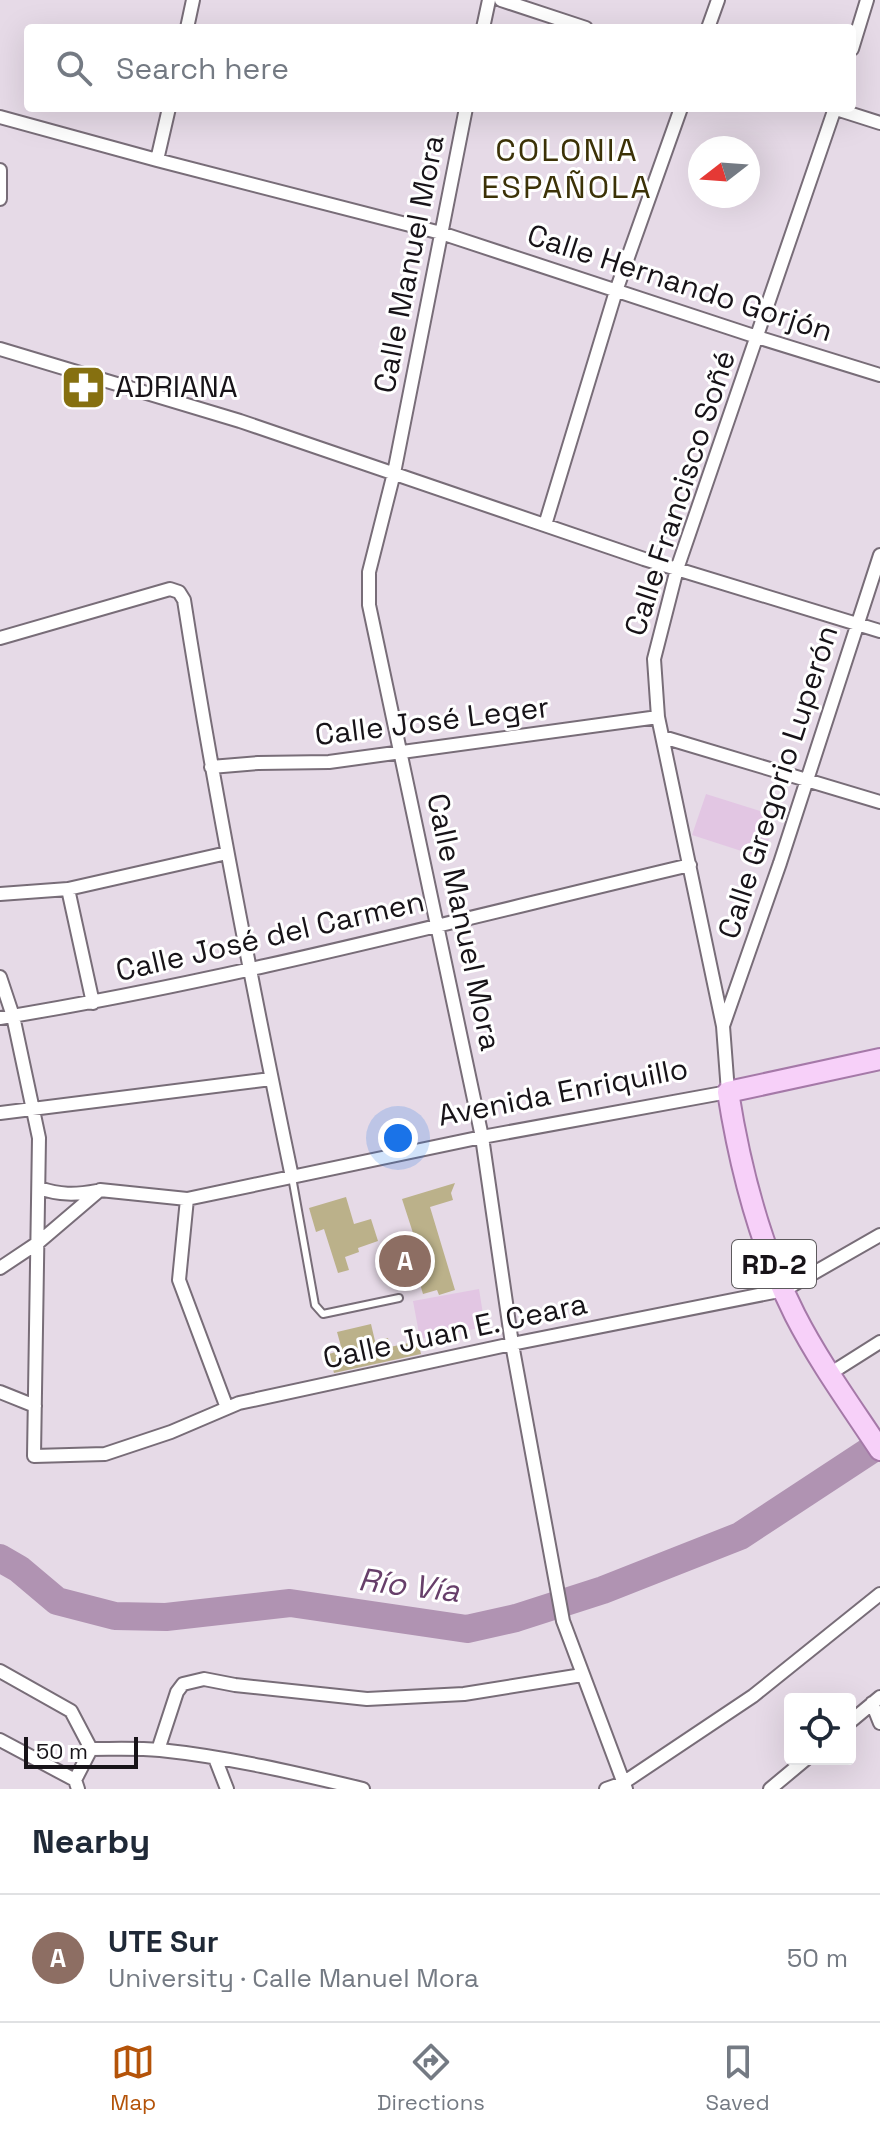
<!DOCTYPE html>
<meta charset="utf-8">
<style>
body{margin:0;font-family:"Space Grotesk",sans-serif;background:#f2f2f3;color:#1f2937}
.controls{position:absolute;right:24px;bottom:24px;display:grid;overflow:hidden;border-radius:8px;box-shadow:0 8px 32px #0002}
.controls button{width:72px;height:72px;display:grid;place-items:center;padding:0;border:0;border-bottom:2px solid #e0e1e3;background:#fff;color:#1f2937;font:40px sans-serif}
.compass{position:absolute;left:688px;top:136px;width:72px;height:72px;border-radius:50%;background:#fff;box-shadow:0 8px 32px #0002;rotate:253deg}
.scale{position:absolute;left:24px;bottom:20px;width:114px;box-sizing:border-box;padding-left:8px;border:4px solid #171318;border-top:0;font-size:22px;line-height:28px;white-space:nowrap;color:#171318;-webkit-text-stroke:6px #fff;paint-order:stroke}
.you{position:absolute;left:398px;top:1138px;width:28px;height:28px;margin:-20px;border:6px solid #fff;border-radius:50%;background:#1a73e8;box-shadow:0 0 0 12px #1a73e833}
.badge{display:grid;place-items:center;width:52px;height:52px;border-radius:50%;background:#b45309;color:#fff;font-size:26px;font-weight:700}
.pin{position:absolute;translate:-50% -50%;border:4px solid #fff;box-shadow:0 2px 8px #0006}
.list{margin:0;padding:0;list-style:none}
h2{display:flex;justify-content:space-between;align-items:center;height:104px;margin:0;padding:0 32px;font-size:34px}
h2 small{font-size:26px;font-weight:400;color:#747a83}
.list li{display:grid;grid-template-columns:52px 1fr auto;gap:24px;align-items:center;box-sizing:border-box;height:128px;padding:0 32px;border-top:2px solid #e0e1e3}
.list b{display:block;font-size:30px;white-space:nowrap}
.list p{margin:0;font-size:26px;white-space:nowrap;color:#747a83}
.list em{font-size:26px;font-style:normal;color:#747a83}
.icon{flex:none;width:44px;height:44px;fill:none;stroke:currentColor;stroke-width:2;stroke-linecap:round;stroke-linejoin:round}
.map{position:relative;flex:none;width:880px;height:1789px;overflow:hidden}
.search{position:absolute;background:#fff;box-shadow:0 8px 32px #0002;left:24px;right:24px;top:24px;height:88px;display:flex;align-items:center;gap:20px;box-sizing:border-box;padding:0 28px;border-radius:8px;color:#747a83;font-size:30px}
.sheet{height:232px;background:#fff}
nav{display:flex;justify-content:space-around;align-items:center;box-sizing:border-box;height:112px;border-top:2px solid #e0e1e3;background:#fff;font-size:22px;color:#747a83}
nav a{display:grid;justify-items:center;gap:4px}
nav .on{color:#b45309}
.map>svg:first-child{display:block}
</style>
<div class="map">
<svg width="880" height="1789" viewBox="0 0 880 1789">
<rect width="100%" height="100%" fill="#e6dae7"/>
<!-- green -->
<path fill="#e2c6e3" d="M706 794 776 816 763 858 692 835Z
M479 1289 485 1327 420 1339 413 1301Z"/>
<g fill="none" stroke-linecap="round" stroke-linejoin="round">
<!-- river -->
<path stroke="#b093b2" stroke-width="28" d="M0 1558 19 1569 57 1601 115 1616 166 1617 290 1603 467 1629 516 1618 603 1590 740 1536 880 1444"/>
</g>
<!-- building -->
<path fill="#bbb18a" d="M455 1183 451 1193 453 1200 430 1207 455 1290 439 1295 437 1290 423 1294 415 1267 401 1260 396 1245 410 1241 408 1234 413 1233 402 1199Z
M346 1197 354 1224 371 1219 378 1241 358 1248 359 1252 345 1257 349 1270 338 1273 324 1229 316 1232 309 1208Z
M371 1324 375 1341 388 1338 390 1347 418 1341 421 1354 334 1373 329 1354 342 1350 337 1332Z"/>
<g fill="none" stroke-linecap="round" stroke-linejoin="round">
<defs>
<path id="lane" d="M292 1177 315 1305 323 1314 399 1298"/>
<path id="street" d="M501 0 586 28
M187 28 193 0
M483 28 489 0
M708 28 718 0
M852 49 867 0
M466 108 394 473 369 572V605L482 1137 512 1344 563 1621 626 1789
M833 108 880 123
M0 117 157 160 441 233 757 337 880 375
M157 160 169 108
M0 170V199
M0 349 240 421 644 559 880 631
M545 525 616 291 681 108
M0 638 170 589 179 592 184 600C214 793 252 985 292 1177
M663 737 880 802
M211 767 258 763 329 762 658 717
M68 889 93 1003
M0 894 68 889 227 853
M0 977 13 1016 39 1138 34 1456 105 1454 171 1432 239 1403 512 1344 784 1290 880 1235
M0 1018C232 980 461 919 690 865
M723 1026 780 863 880 555
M0 1113 271 1079
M39 1188C60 1195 75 1195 97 1191
M187 1199 179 1280 227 1408
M0 1268 39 1242 100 1190 187 1199 482 1137 728 1092 723 1026 658 717 654 659 677 569 835 108
M831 1373 880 1342
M0 1392 35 1406
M0 1671 71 1711 91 1749
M872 1703 880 1723
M850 1722 880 1697
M0 1740 75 1780
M91 1749C114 1749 137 1748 160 1750 228 1757 296 1773 363 1789
M158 1750 177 1692 183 1684 204 1679 235 1685 367 1699 464 1694 582 1675
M215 1758 227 1789
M78 1789 75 1780 91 1749
M606 1789 623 1783 753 1696 880 1594
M770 1789 806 1759"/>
<path id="primary" d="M880 1059 728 1092C740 1168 760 1246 795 1315 819 1362 851 1406 880 1450"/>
</defs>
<!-- lane casing -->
<use href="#lane" stroke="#786d78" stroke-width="10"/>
<!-- street casing -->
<use href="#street" stroke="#786d78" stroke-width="16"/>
<!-- primary casing -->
<use href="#primary" stroke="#a579a8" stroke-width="24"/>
<!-- lane -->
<use href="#lane" stroke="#fff" stroke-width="6"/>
<!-- street -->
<use href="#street" stroke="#fff" stroke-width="12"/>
<!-- primary -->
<use href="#primary" stroke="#f7d0f9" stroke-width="20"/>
</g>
<!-- icons -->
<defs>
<symbol id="pharmacy-square" viewBox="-11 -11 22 22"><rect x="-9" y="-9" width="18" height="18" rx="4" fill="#867010" stroke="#fff"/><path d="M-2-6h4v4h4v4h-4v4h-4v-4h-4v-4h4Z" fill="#fff"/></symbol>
</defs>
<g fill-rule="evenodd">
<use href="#pharmacy-square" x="58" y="362" width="51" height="51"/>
</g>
<g text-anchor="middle" stroke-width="6" stroke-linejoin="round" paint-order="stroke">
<!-- shield labels -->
<rect fill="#fff" stroke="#5d5a5d" stroke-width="2" x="732" y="1240" width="84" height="48" rx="6"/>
<g font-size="28" font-weight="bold" fill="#171318">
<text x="774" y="1274">RD-2</text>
</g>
<!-- street labels -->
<g font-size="30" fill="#171318" stroke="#fff">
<text transform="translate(409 264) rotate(-79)" y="10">Calle Manuel Mora</text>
<text transform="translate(680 283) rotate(18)" y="10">Calle Hernando Gorjón</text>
<text transform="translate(680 493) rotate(-72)" y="10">Calle Francisco Soñé</text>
<text transform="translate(432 721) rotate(-7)" y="10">Calle José Leger</text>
<text transform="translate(778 782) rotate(-72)" y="10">Calle Gregorio Luperón</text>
<text transform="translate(464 922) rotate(78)" y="10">Calle Manuel Mora</text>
<text transform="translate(270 936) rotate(-13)" y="10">Calle José del Carmen</text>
<text transform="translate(563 1092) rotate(-11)" y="10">Avenida Enriquillo</text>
<text transform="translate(455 1331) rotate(-12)" y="10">Calle Juan E. Ceara</text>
</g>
<!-- poi labels -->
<g font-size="30" fill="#171318" stroke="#fff" text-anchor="start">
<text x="115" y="397">ADRIANA</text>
</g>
<!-- neighbourhood labels -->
<g font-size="32" letter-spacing="2" fill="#3c3207" stroke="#fff">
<text x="567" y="161">COLONIA<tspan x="567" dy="37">ESPAÑOLA</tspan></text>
</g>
<!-- water labels -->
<g font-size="32" font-style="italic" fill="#673f6a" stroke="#fff">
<text transform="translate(409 1585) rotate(7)" y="11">Río Vía</text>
</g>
</g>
</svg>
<div class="controls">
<button><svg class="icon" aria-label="locate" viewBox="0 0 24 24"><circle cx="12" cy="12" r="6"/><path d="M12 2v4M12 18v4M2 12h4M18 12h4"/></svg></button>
</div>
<svg class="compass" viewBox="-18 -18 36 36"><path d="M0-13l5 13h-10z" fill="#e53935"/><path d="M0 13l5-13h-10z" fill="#747a83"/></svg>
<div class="scale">50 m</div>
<div class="you"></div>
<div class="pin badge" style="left:405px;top:1261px;background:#8d6e63">A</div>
<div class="search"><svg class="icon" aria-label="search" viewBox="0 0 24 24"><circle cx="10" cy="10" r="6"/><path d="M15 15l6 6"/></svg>Search here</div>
</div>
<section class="sheet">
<h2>Nearby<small></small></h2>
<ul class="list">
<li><span class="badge" style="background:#8d6e63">A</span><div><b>UTE Sur</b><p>University · Calle Manuel Mora</p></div><em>50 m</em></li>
</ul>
</section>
<nav>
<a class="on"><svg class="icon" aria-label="map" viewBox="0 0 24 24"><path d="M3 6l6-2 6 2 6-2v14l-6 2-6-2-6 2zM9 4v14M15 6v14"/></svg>Map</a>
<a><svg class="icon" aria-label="directions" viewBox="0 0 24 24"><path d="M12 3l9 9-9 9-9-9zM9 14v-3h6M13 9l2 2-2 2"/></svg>Directions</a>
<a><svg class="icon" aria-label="saved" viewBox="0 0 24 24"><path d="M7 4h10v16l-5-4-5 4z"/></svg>Saved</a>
</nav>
